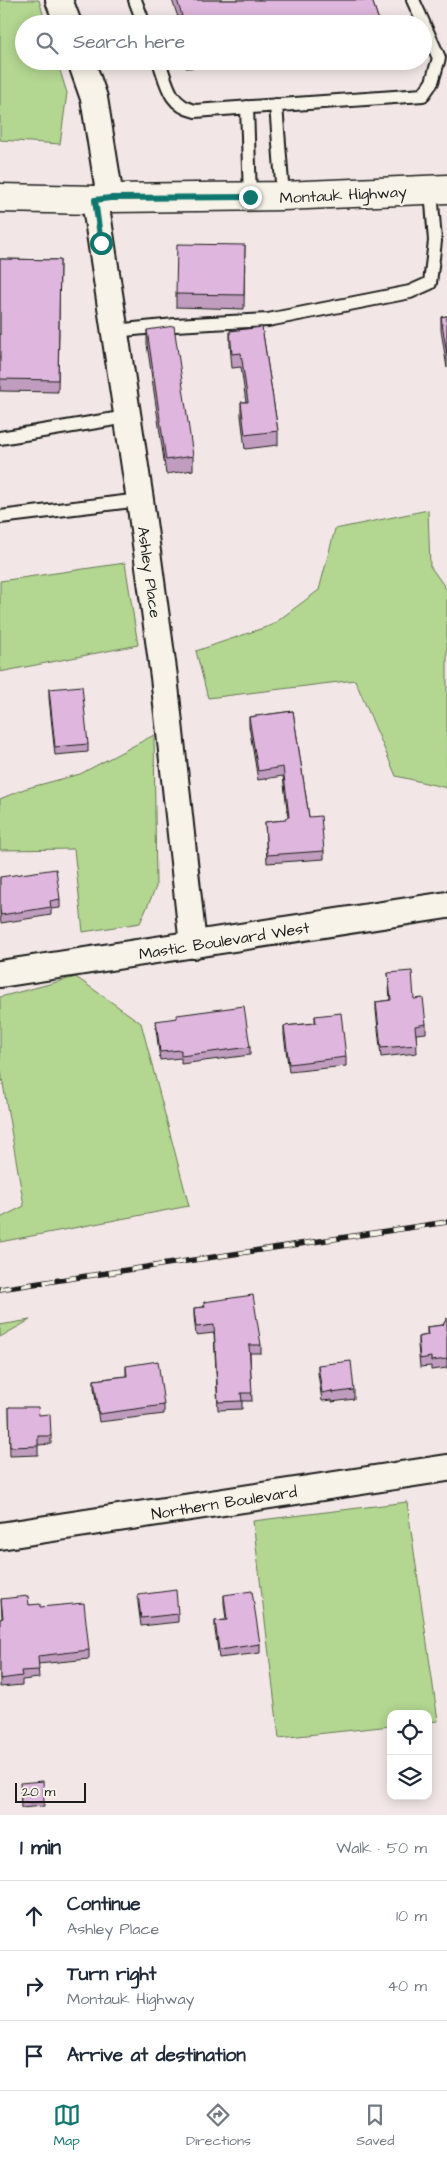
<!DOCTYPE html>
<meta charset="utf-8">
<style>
body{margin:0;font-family:"Architects Daughter",sans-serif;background:#f2f2f3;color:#1f2937}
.controls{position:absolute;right:15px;bottom:15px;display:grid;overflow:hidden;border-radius:10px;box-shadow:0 2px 12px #0003}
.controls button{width:45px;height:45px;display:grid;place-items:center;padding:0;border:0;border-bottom:1px solid #e0e1e3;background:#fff;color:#1f2937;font:25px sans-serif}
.scale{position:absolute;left:15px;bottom:12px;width:71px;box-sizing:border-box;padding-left:5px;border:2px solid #1c1c1c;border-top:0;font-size:14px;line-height:18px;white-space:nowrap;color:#1c1c1c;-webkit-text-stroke:4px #f7f3e8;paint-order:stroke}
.stop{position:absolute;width:15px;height:15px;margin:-11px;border:4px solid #0f766e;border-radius:50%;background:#fff}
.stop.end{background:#0f766e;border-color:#fff;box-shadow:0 1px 5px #0008}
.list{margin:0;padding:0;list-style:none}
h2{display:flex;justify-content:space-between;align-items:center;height:65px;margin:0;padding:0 20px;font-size:21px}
h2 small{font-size:16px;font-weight:400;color:#747a83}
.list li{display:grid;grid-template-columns:32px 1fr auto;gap:15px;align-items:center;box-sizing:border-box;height:70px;padding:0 20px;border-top:1px solid #e0e1e3}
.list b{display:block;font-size:19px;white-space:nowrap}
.list p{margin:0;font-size:16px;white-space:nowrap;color:#747a83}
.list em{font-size:16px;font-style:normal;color:#747a83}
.icon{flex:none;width:28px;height:28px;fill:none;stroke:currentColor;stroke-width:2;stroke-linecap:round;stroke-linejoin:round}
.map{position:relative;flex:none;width:447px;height:1815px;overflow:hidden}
.search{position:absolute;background:#fff;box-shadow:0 2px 12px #0003;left:15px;right:15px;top:15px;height:55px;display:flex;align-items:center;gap:12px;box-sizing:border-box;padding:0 18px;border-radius:28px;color:#747a83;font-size:19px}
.sheet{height:275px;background:#fff}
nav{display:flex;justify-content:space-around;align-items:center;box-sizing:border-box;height:70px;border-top:1px solid #e0e1e3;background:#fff;font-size:14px;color:#747a83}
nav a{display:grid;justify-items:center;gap:2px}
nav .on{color:#0f766e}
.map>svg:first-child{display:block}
</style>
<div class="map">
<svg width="447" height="1815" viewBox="0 0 447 1815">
<rect width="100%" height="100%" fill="#f2e7e6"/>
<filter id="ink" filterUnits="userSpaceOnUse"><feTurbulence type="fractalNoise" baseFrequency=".02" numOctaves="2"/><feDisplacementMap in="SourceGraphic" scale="10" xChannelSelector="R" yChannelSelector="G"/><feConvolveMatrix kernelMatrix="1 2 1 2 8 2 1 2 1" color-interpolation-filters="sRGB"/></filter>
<g filter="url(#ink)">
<!-- green -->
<path fill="#b3d691" stroke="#687956" d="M0 0H39L46 24H24V61H57L67 93 60 144 0 140Z
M428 510 430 566 447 590V788L396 776 355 680 208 698 196 651 272 625 319 590 335 529Z
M125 563 138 645 0 672V581Z
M154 735 156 887 140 923 83 932 74 849 0 850V799L24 789 80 774Z
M76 977 141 1023 189 1206 0 1242V1218L24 1206 0 1066V997Z
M30 1320 0 1337V1325Z
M407 1502 438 1721 428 1722V1714H391V1726L279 1738 253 1521Z"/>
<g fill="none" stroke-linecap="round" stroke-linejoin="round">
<defs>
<path id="lane" d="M135 0 144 24
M159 61C167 84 169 105 195 111L423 95 432 82 439 58 413 0
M276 105 283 196
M247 107 250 197
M114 331 175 325 268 320 410 292 430 283 435 241 431 190
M0 438 127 417
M0 517 140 500"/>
<path id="street" d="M59 0 68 24
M81 61 94 98 110 198
M95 200 140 500 164 677 193 945
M0 974 447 905
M0 1536 447 1468"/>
<path id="primary" d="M0 198 95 200 110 198 283 196 447 189"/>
</defs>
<!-- lane casing -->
<use href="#lane" stroke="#1c1c1c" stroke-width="16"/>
<!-- street casing -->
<use href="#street" stroke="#1c1c1c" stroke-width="30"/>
<!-- primary casing -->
<use href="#primary" stroke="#1c1c1c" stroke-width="31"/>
<!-- lane -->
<use href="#lane" stroke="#f7f3e8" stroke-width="12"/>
<!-- street -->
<use href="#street" stroke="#f7f3e8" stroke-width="26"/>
<!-- primary -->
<use href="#primary" stroke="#f7f3e8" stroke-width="28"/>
<defs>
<path id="rail" d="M0 1289 447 1222"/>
</defs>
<!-- rail casing -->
<use href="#rail" stroke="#1c1c1c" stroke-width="5.5"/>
<!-- rail -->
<use href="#rail" stroke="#f7f3e8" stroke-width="4" stroke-dasharray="11" stroke-linecap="butt"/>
</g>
<!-- wall -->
<path fill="#c09dbe" stroke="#1c1c1c" d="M172 0H372L380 24H174V18L178 17Z
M184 61H306L186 68Z
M245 245 244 309 176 307V294Z
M0 259 60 260 58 392 0 391Z
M447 316V368L441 330V317Z
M262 327 278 431V445L245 449 241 416V402H246L241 367 232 368 230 345V331Z
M147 330 193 456V470L166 474 147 344Z
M49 689 88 744V752L55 755 49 698Z
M293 711 309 817 324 851V859L267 863 265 822 285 820 288 817 283 776 258 780 249 726V717Z
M0 877 60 899V908L51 909V915L1 923 0 917Z
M388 973 414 999 426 1024V1033L416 1034 417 1053 381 1057 376 1010V1002L390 1000Z
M315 1016 346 1057V1066L289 1072 284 1035V1026L315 1023Z
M156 1021 250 1047V1055L181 1064V1058L160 1060 156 1029Z
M204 1302 261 1345V1353H250L252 1401H242V1409L218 1410 214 1333 196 1335 194 1316V1308L204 1307Z
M447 1318V1368L431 1370V1366L420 1367 418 1345V1337L427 1335V1327L443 1325Z
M318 1365 354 1390V1399L332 1402V1400L322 1401 318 1373Z
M126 1366 164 1405V1414L99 1422 94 1388V1380L126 1376Z
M9 1407 39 1415 51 1436V1444L38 1445V1455L10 1456Z
M138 1595 178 1614V1622L141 1626 138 1603Z
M224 1595 260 1644V1653L219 1658 215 1630V1621L226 1620 224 1603Z
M1 1599 40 1607 89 1650V1659L38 1664 39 1678 22 1680V1685L0 1687V1619L2 1618Z
M20 1787 44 1802V1806L21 1808Z"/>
<!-- building -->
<path fill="#dfb6dd" stroke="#1c1c1c" d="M177 0H372L380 24H176L174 18 182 16Z
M177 244 245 245 244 295 176 294Z
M0 259 60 260 58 380 0 379Z
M447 316V354L441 317Z
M174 326 193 456 166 460 147 330Z
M262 327 278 431 245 435 241 402H248L241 353 232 354 230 331Z
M82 686 88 744 55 747 49 689Z
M293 711 309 817 321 816 324 851 267 855 265 822 285 820V818L289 817 283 767 258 771 249 717Z
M56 869 60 899 50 901 51 907 1 915 0 909V877Z
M412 971 414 999 423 998 426 1024 415 1026 417 1045 381 1048 376 1002 391 1000 388 973Z
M244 1006 250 1047 181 1056V1050L160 1052 156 1021 177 1018V1015Z
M341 1013 346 1057 289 1064 284 1026 316 1023 315 1016Z
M253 1295 261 1345H249L252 1393H241L242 1401 218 1402 214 1325 196 1327 194 1308 205 1307 204 1302Z
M447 1318V1359L431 1361V1357L420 1359 418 1337 428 1335 427 1327 443 1325Z
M158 1361 164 1405 99 1414 94 1380 127 1376 126 1366Z
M351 1361 354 1390 332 1393V1391L322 1393 318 1365Z
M9 1407H38L39 1415 50 1414 51 1436H38V1446L10 1447Z
M176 1590 178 1614 141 1618 138 1595Z
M252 1591 260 1644 219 1650 215 1621 227 1620 224 1595Z
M28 1596 29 1605 40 1604V1607L84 1603 89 1650 38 1656 39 1670 21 1671 22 1676 0 1679V1619L3 1618 1 1599Z
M43 1781 44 1802 21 1803 20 1783Z"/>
</g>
<g fill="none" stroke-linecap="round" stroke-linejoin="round" filter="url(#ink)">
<!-- route -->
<path stroke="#0f766e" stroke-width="6" d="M101 243 95 200 110 198 250 197"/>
</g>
<g text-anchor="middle" stroke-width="5" stroke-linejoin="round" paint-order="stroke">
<!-- street labels -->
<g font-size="16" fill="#1c1c1c" stroke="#f7f3e8">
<text transform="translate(343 194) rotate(-3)" y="6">Montauk Highway</text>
<text transform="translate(150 572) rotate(82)" y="6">Ashley Place</text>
<text transform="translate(224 940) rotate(-9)" y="6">Mastic Boulevard West</text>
<text transform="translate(224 1502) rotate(-9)" y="6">Northern Boulevard</text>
</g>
</g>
</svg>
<div class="controls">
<button><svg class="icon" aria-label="locate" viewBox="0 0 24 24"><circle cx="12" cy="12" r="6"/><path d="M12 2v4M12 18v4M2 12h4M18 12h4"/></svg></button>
<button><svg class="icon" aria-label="layers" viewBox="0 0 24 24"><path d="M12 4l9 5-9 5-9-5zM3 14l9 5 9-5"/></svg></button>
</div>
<div class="scale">20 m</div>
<div class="stop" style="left:101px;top:243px"></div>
<div class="stop end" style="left:250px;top:197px"></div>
<div class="search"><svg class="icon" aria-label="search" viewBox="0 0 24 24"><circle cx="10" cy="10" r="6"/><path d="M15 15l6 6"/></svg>Search here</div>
</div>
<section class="sheet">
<h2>1 min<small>Walk · 50 m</small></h2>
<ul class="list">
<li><svg class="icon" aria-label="ahead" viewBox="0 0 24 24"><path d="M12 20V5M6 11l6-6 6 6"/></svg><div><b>Continue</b><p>Ashley Place</p></div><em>10 m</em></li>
<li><svg class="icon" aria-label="right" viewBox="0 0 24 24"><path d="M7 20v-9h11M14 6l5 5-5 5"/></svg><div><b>Turn right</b><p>Montauk Highway</p></div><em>40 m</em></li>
<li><svg class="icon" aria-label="arrive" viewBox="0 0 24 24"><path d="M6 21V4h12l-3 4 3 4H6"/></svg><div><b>Arrive at destination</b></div></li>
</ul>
</section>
<nav>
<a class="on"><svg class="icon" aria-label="map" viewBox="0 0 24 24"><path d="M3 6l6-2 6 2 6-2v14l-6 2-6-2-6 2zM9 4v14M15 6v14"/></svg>Map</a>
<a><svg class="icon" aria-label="directions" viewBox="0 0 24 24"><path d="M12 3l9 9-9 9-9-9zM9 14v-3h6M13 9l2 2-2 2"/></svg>Directions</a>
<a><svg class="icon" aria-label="saved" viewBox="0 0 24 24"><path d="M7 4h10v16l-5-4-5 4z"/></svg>Saved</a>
</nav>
